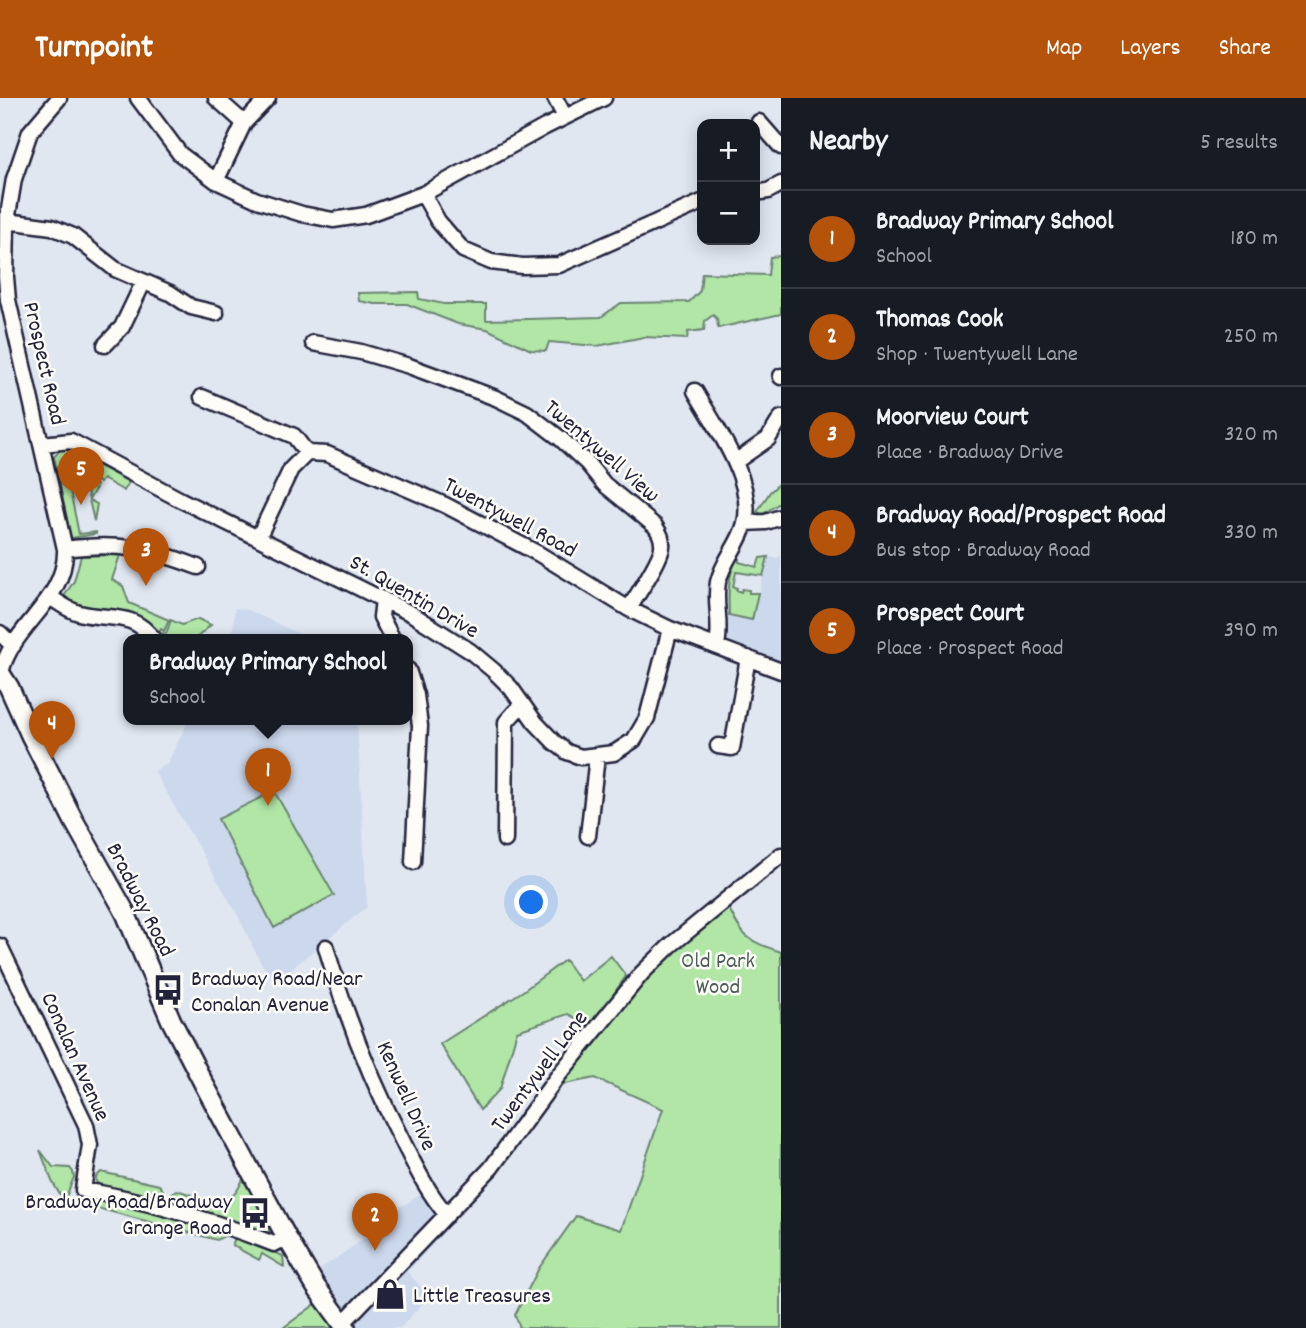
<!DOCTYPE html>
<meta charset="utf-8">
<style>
body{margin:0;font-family:Dekko,sans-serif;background:#242831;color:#f1f3f6}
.controls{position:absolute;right:21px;top:21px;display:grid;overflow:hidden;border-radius:14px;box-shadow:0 4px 18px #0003}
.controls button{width:63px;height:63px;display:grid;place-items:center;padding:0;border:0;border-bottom:2px solid #363941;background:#171b24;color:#f1f3f6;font:35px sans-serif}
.you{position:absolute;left:532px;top:805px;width:24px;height:24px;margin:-18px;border:5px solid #fff;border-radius:50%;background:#1a73e8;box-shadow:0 0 0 10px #1a73e833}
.badge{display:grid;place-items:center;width:46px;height:46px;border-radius:50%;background:#b45309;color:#fff;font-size:23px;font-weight:700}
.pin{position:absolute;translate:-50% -58px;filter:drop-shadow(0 2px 4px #0008)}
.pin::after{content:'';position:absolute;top:37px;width:24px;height:21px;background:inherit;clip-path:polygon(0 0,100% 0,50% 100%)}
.popup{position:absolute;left:123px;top:536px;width:290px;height:91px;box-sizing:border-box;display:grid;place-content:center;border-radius:14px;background:#171b24;filter:drop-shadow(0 2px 5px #0005);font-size:23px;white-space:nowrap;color:#9ea1a6}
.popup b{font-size:26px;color:#f1f3f6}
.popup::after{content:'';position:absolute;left:50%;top:100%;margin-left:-14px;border:14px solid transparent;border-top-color:#171b24}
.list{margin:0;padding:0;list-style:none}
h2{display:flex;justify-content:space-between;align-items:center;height:91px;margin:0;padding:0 28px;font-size:30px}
h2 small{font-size:23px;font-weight:400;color:#9ea1a6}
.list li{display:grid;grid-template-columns:46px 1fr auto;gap:21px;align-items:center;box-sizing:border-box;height:98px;padding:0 28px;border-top:2px solid #363941}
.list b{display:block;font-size:26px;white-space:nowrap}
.list p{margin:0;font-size:23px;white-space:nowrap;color:#9ea1a6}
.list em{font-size:23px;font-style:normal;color:#9ea1a6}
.map{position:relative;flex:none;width:781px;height:1230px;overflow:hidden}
header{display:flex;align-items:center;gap:42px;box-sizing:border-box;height:98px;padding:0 35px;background:#b45309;color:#fff}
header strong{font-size:33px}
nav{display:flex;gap:38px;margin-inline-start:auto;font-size:24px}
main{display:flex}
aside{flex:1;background:#171b24}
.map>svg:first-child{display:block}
</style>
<header>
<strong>Turnpoint</strong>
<nav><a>Map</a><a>Layers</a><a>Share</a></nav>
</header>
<main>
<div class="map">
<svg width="781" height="1230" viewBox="0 0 781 1230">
<rect width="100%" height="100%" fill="#e0e7f1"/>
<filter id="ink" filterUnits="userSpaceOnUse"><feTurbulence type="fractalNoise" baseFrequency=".0143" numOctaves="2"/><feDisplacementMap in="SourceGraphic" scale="14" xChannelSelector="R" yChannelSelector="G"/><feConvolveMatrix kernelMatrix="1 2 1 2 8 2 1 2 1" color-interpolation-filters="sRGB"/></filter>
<g filter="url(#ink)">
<!-- built -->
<path fill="#ccd8ec" d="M779 458H781V564L727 544 723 516 752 522 768 459 778 460Z
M235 510 248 512 312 542H229L233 530Z
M189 622H357L367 809 275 884 261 865 237 816 154 673 167 666Z
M423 1095 446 1132 407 1174 430 1198 400 1230H334L310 1195 316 1174 374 1134 370 1128Z"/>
<!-- green -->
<path fill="#b1e6a7" stroke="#6a8471" stroke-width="2" d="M781 158V216L718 230 717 221 713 217 705 223 704 232 688 234 687 241 644 239 597 248 549 244 546 253 531 252 487 231 458 226 407 206H375L359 203 358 195 418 194 419 201 444 206H486V222L601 219 621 205 689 204 700 193 702 175 768 177 770 159Z
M64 351 77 357 73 358 69 365 70 372 66 373 79 436 96 434V436L71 440 54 359 60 352Z
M93 365 129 384 124 393 103 381 100 385 87 378 86 369H91Z
M84 381 97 388 89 402 97 406 94 423Z
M781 384V404L763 416 757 414 770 394Z
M739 454V464L757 469 760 460 768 459 763 478 736 474 733 489 737 490 736 492 741 494 742 491 749 492V495H758L752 522 729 517C728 493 728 475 739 454Z
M120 457 112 482 123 488 129 505 169 522 164 533 161 531 157 540 134 517C112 515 79 515 63 500L74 483 81 458Z
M198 521 211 527 194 542 158 541 161 535 166 536 171 522 182 527Z
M274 693 334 797 274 830 218 721Z
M728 808C743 841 747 842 781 854V1230H520L515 1217 539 1170 576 1118 621 1132 663 1011 595 980 560 987 648 878 670 855Z
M611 858 626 878 591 929 568 916 517 933 500 991 480 1012 440 946 523 893 565 862 580 883Z
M40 1052 53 1069 70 1070 73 1074 74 1079 64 1104 52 1083Z
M101 1074 159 1087 163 1092 162 1096 157 1099 100 1087 96 1084V1079Z
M246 1078 269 1121 265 1125 272 1138 176 1105 171 1096 177 1092C193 1097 219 1110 233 1097 240 1092 240 1083 246 1078Z
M86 1099 164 1114 224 1135V1138L217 1142 97 1110 89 1107 85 1102Z
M241 1140 283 1158 284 1169 262 1156 259 1162 235 1149 232 1146 235 1141Z
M317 1205 334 1230H283Z"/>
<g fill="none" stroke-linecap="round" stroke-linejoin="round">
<defs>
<path id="minor" d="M138 0 180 56 216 83 257 102 302 116 333 122 366 117 423 96 545 29 604 0
M216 0 244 25
M555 0 565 19
M759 24 781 49
M216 83 244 25 268 0
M755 95 768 93 781 86
M423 96 438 123 463 152 491 164 522 168 559 167 702 104
M7 123 52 129 73 138 115 171 170 195 191 209 216 215
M313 245 361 254 409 268 496 300 527 315 561 341 587 365 604 386 655 428C660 435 663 441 662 449 661 462 636 498 629 511
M105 247 122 229 143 185
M781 278V279
M695 293C715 328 755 382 745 425 740 446 723 462 718 484 714 505 722 526 717 547
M202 299 294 338 307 355
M42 346 71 343 181 402 412 516 470 553 494 573 511 590 535 624 554 644 567 654 581 659 614 655 634 642 647 620 670 531
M735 364 768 341 781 320
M745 425 766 424 781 419
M258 440 291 371 307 355 327 356 445 407 539 456 629 511 670 531 781 573
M65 451C117 444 149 450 198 469
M50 499C59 505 68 512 79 515 108 523 133 512 154 542
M383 501 381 519 393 542
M0 535 13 548
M408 572 416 597 420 628 413 764
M1 575C11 528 67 503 65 451L8 202 6 179 7 123 14 81 30 34 59 0
M718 648 732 650 748 560
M588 738 597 658
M505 742 506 624 522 606
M0 848 86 1027 90 1047 83 1092C150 1103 211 1122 274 1146L287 1140
M326 849C345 916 371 982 403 1044 416 1070 428 1095 447 1117
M342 1226 491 1070 558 978 642 875 671 847 781 757"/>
<path id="major" d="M0 575 9 589 31 638 74 723 125 814 171 922 205 988 287 1140 316 1189 346 1230"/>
</defs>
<!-- minor casing -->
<use href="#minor" stroke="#22223b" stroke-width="19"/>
<!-- major casing -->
<use href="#major" stroke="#22223b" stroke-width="23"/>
<!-- minor -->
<use href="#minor" stroke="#fdfcf7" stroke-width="14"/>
<!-- major -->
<use href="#major" stroke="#fdfcf7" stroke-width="18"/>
</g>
</g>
<!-- icons -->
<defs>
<symbol id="bus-bare" viewBox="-9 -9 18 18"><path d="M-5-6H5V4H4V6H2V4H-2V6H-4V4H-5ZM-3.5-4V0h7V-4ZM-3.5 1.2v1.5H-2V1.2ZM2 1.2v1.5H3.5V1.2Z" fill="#22223b" stroke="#fdfcf7" stroke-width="2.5" paint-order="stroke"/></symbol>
<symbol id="shop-bare" viewBox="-9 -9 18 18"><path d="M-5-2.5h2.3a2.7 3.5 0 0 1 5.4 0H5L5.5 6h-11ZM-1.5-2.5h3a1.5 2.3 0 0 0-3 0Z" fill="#22223b" stroke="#fdfcf7" stroke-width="2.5" paint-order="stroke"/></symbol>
</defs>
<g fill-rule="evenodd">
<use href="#bus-bare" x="146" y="870" width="44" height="44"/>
<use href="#bus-bare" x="233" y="1093" width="44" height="44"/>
<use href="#shop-bare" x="368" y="1174" width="44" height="44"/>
</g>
<g text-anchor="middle" stroke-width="5" stroke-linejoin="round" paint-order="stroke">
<!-- street labels -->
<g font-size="23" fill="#22223b" stroke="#fdfcf7">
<text transform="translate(46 265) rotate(77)" y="8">Prospect Road</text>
<text transform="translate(603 352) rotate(41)" y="8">Twentywell View</text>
<text transform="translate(511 418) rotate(28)" y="8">Twentywell Road</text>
<text transform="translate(415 497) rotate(30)" y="8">St. Quentin Drive</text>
<text transform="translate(142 801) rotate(63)" y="8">Bradway Road</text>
<text transform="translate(77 958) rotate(66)" y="8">Conalan Avenue</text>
<text transform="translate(538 972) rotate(-53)" y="8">Twentywell Lane</text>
<text transform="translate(408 997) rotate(66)" y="8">Kenwell Drive</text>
</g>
<!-- park labels -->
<g font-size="23" fill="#4d5d5b" stroke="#fdfcf7">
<text x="718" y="869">Old Park<tspan x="718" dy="26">Wood</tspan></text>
</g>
<!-- poi labels -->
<g font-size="23" fill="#22223b" stroke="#fdfcf7" text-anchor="start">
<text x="191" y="887">Bradway Road/Near<tspan x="191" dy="26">Conalan Avenue</tspan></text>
<text x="232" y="1110" text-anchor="end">Bradway Road/Bradway<tspan x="232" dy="26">Grange Road</tspan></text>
<text x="413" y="1204">Little Treasures</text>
</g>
</g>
</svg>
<div class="controls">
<button>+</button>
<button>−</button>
</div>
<div class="you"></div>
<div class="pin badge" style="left:268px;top:708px">1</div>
<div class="popup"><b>Bradway Primary School</b>School</div>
<div class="pin badge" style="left:375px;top:1153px">2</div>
<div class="pin badge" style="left:146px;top:488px">3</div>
<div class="pin badge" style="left:52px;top:661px">4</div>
<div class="pin badge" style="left:81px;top:407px">5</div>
</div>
<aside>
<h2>Nearby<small>5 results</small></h2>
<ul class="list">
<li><span class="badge">1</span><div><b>Bradway Primary School</b><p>School</p></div><em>180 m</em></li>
<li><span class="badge">2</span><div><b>Thomas Cook</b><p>Shop · Twentywell Lane</p></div><em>250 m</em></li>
<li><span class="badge">3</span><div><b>Moorview Court</b><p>Place · Bradway Drive</p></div><em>320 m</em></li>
<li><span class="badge">4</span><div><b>Bradway Road/Prospect Road</b><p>Bus stop · Bradway Road</p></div><em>330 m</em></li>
<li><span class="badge">5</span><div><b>Prospect Court</b><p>Place · Prospect Road</p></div><em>390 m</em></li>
</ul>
</aside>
</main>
